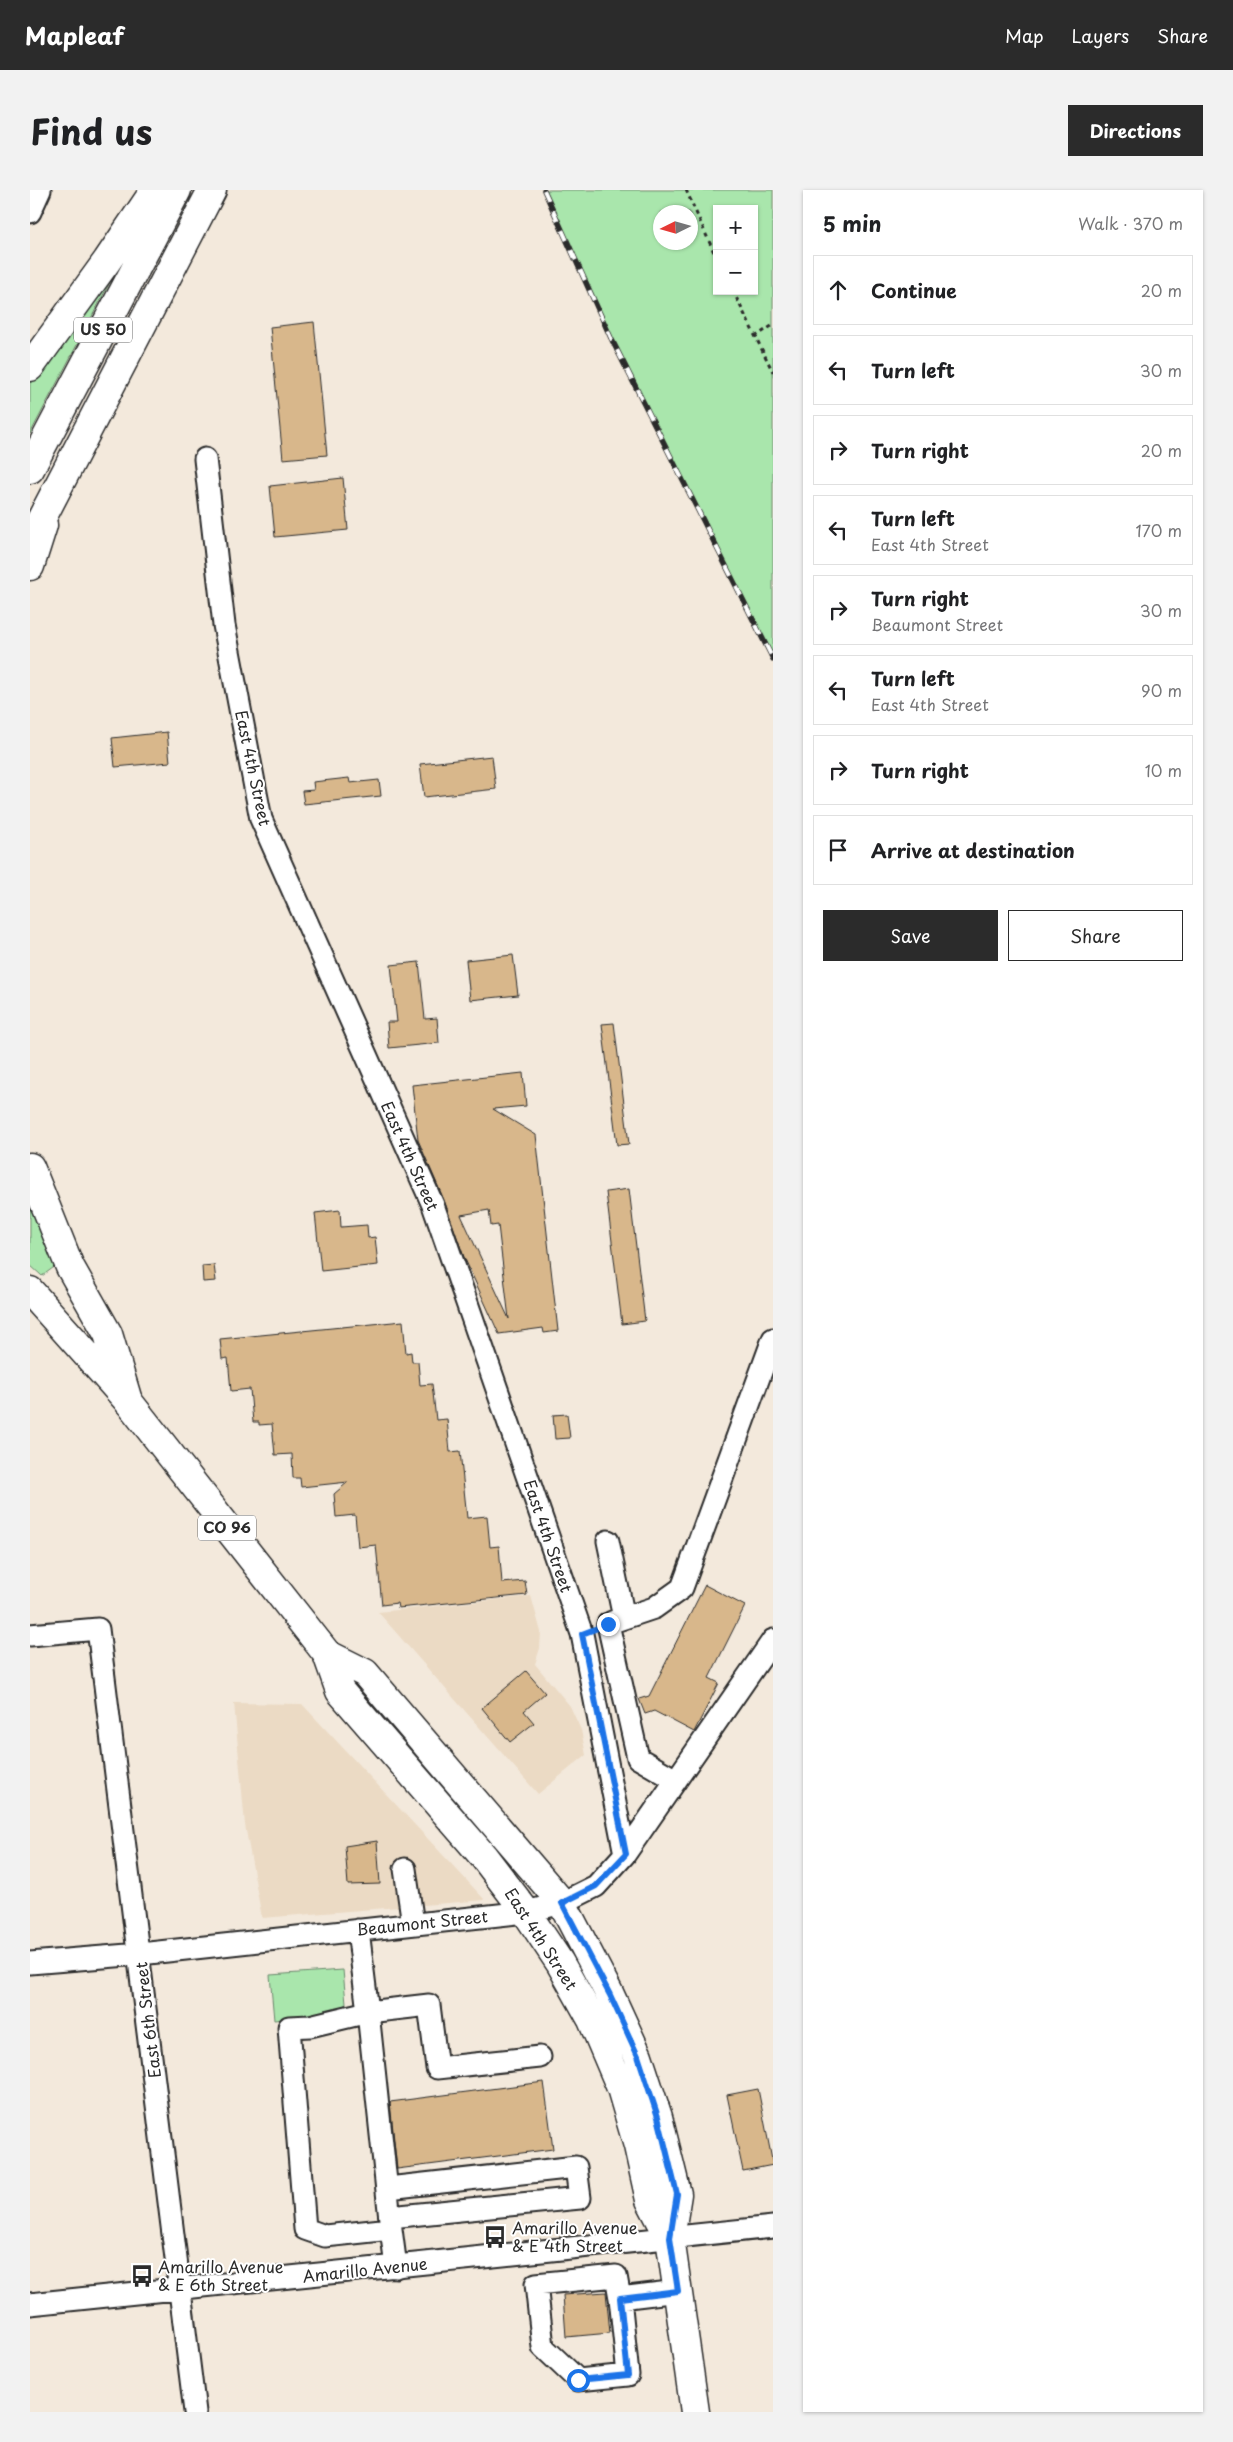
<!DOCTYPE html>
<meta charset="utf-8">
<style>
body{margin:0;font-family:"Playpen Sans",sans-serif;background:#f2f2f2;color:#202124}
.controls{position:absolute;right:15px;top:15px;display:grid;overflow:hidden;border-radius:0px;box-shadow:0 1px 4px #0004}
.controls button{width:45px;height:45px;display:grid;place-items:center;padding:0;border:0;border-bottom:1px solid #e0e0e0;background:#fff;color:#202124;font:25px sans-serif}
.compass{position:absolute;left:623px;top:15px;width:45px;height:45px;border-radius:50%;background:#fff;box-shadow:0 1px 4px #0004;rotate:265deg}
.stop{position:absolute;width:15px;height:15px;margin:-11px;border:4px solid #1a73e8;border-radius:50%;background:#fff}
.stop.end{background:#1a73e8;border-color:#fff;box-shadow:0 1px 5px #0008}
.list{margin:0;padding:0;list-style:none}
h2{display:flex;justify-content:space-between;align-items:center;height:65px;margin:0;padding:0 20px;font-size:21px}
h2 small{font-size:16px;font-weight:400;color:#757577}
.list li{display:grid;grid-template-columns:32px 1fr auto;gap:15px;align-items:center;box-sizing:border-box;height:70px;margin:0 10px 10px;padding:0 10px;border:1px solid #e0e0e0;border-radius:0px}
.list b{display:block;font-size:19px;white-space:nowrap}
.list p{margin:0;font-size:16px;white-space:nowrap;color:#757577}
.list em{font-size:16px;font-style:normal;color:#757577}
.actions{display:flex;gap:10px;padding:15px 20px}
.actions a{flex:1;padding:11px 0;border:1px solid #2b2b2b;border-radius:0px;text-align:center;font-size:18px;color:#2b2b2b}
.actions .main{background:#2b2b2b;color:#fff}
.icon{flex:none;width:28px;height:28px;fill:none;stroke:currentColor;stroke-width:2;stroke-linecap:round;stroke-linejoin:round}
.map{position:relative;flex:none;width:743px;height:2222px;overflow:hidden;border-radius:0px}
header{display:flex;align-items:center;gap:30px;box-sizing:border-box;height:70px;padding:0 25px;background:#2b2b2b;color:#fff}
header strong{font-size:24px}
nav{display:flex;gap:28px;margin-inline-start:auto;font-size:18px}
.intro{display:flex;align-items:center;justify-content:space-between;box-sizing:border-box;height:120px;padding:0 30px}
h1{margin:0;font-size:35px}
.button{padding:12px 22px;border-radius:0px;background:#2b2b2b;color:#fff;font-size:18px;font-weight:700}
main{display:flex;gap:30px;padding:0 30px}
aside{flex:1;background:#fff;border-radius:0px;box-shadow:0 1px 4px #0004}
.map>svg:first-child{display:block}
</style>
<header>
<strong>Mapleaf</strong>
<nav><a>Map</a><a>Layers</a><a>Share</a></nav>
</header>
<div class="intro"><h1>Find us</h1><a class="button">Directions</a></div>
<main>
<div class="map">
<svg width="743" height="2222" viewBox="0 0 743 2222">
<rect width="100%" height="100%" fill="#f3e9dc"/>
<filter id="ink" filterUnits="userSpaceOnUse"><feTurbulence type="fractalNoise" baseFrequency=".02" numOctaves="2"/><feDisplacementMap in="SourceGraphic" scale="10" xChannelSelector="R" yChannelSelector="G"/><feConvolveMatrix kernelMatrix="1 2 1 2 8 2 1 2 1" color-interpolation-filters="sRGB"/></filter>
<g filter="url(#ink)">
<!-- built -->
<path fill="#ebdac4" d="M501 1406 511 1442 510 1458 505 1474 540 1516 551 1540 556 1565 508 1604 348 1422Z
M204 1513 272 1514 455 1710 232 1728 215 1635Z"/>
<!-- green -->
<path fill="#a9e6ac" stroke="#6a886c" fill-rule="evenodd" d="M514 0H743V469L581 148ZM687 19H724V101H687ZM660 22V52H630V22Z
M88 77 0 244V193Z
M0 1003 31 1072 12 1086 0 1075Z
M313 1780 317 1824 244 1830 240 1785Z"/>
<!-- building -->
<path fill="#d8b78b" stroke="#2b2b2b" fill-rule="evenodd" d="M284 132 297 265 253 269 240 137Z
M313 288 318 340 245 347 240 296Z
M137 542 140 572 85 577 82 548Z
M462 566 466 599 394 607 390 574Z
M319 588 320 593 349 590 351 606 274 614 272 601 284 600 283 592Z
M483 765 488 805 440 810 436 770Z
M389 772 395 829 407 828 409 853 359 858 357 832H367L361 775Z
M584 833 599 954 587 955 572 834Z
M493 883 496 916 463 919 506 945 528 1141 514 1143 513 1138 469 1144 434 1067 414 1010 388 950 382 895ZM459 1020 461 1036 468 1035 479 1129 431 1025Z
M599 999 615 1131 592 1134 576 1002Z
M310 1020 311 1037 337 1035 338 1048 345 1047 348 1075 291 1081 285 1023Z
M184 1075 186 1091 173 1092 172 1076Z
M373 1131 376 1163 381 1162 382 1172H388L390 1195 402 1194 406 1230 417 1229 420 1262 430 1261 437 1328 457 1326 460 1357 469 1356 472 1393 495 1391 497 1405 368 1418 367 1413 352 1415 346 1355 328 1357 325 1325 306 1327 304 1304 318 1292 271 1297 270 1288H263L262 1264 245 1265 242 1234 229 1235V1232H223L220 1199 201 1201 198 1168 192 1169 190 1149Z
M537 1224 540 1248 525 1249 523 1225Z
M675 1395 715 1416 679 1488 689 1493 664 1542 624 1521 615 1524 609 1509 619 1506Z
M496 1481 515 1503 494 1521 504 1533 480 1552 452 1518Z
M347 1651 350 1694 318 1695 315 1656Z
M514 1892 523 1959 367 1979 360 1912Z
M728 1899 743 1975 713 1981 697 1905Z
M576 2102 580 2143 536 2147 533 2105Z"/>
<g fill="none" stroke-linecap="round" stroke-linejoin="round">
<defs>
<path id="minor" d="M0 22 10 0
M175 269 194 435 231 629 403 1015 552 1444 595 1664
M578 1351 594 1428 582 1432
M594 1428 624 1418 652 1398 743 1149
M578 1434 608 1568 646 1590
M0 1445 68 1439 165 2222
M375 1679 383 1734
M328 1740 338 1822 399 1815 407 1878 510 1867
M0 1773 110 1764 496 1722 532 1713 566 1696 595 1664 743 1450
M338 1822 361 2039 295 2046 275 2039 259 1837 280 1836Z
M358 1998 546 1977 550 2008 360 2027
M361 2039 366 2077
M590 2108 586 2086 506 2094 513 2157 548 2190 598 2185 590 2108 648 2101
M0 2114 743 2037"/>
<path id="major" d="M0 1101 98 1211 297 1464 310 1501 454 1667 496 1722 530 1773 562 1830 591 1898 608 1956 620 2010 640 2048
M297 1464 335 1483 532 1713 580 1805 608 1866 628 1927 647 2004 640 2048 665 2222"/>
<path id="highway" d="M0 177 77 71 125 0
M0 279 147 0
M0 351 182 0
M0 376 13 335
M0 977 40 1077 78 1144 98 1211"/>
</defs>
<!-- minor casing -->
<use href="#minor" stroke="#2b2b2b" stroke-width="25"/>
<!-- major casing -->
<use href="#major" stroke="#2b2b2b" stroke-width="31"/>
<!-- highway casing -->
<use href="#highway" stroke="#2b2b2b" stroke-width="31"/>
<!-- path -->
<path stroke="#2b2b2b" stroke-width="3" stroke-dasharray="4 4" stroke-linecap="butt" d="M656 0 687 69
M703 101 743 182
M725 147 743 135"/>
<!-- minor -->
<use href="#minor" stroke="#fff" stroke-width="21"/>
<!-- major -->
<use href="#major" stroke="#fff" stroke-width="28"/>
<!-- highway -->
<use href="#highway" stroke="#fff" stroke-width="28"/>
<defs>
<path id="rail" d="M514 0 581 148 743 469"/>
</defs>
<!-- rail casing -->
<use href="#rail" stroke="#2b2b2b" stroke-width="5.5"/>
<!-- rail -->
<use href="#rail" stroke="#fff" stroke-width="4" stroke-dasharray="11" stroke-linecap="butt"/>
</g>
</g>
<g fill="none" stroke-linecap="round" stroke-linejoin="round" filter="url(#ink)">
<!-- route -->
<path stroke="#1a73e8" stroke-width="6" d="M548 2190 598 2185 590 2108 648 2101 640 2048 647 2004 628 1927 608 1866 580 1805 532 1713 566 1696 596 1664 552 1444 578 1434"/>
</g>
<!-- icons -->
<defs>
<symbol id="bus-bare" viewBox="-9 -9 18 18"><path d="M-5-6H5V4H4V6H2V4H-2V6H-4V4H-5ZM-3.5-4V0h7V-4ZM-3.5 1.2v1.5H-2V1.2ZM2 1.2v1.5H3.5V1.2Z" fill="#2b2b2b" stroke="#fff" stroke-width="2.5" paint-order="stroke"/></symbol>
</defs>
<g fill-rule="evenodd">
<use href="#bus-bare" x="449" y="2031" width="32" height="32"/>
<use href="#bus-bare" x="96" y="2070" width="32" height="32"/>
</g>
<g text-anchor="middle" stroke-width="4" stroke-linejoin="round" paint-order="stroke">
<!-- shield labels -->
<g fill="#fff" stroke="#6b6b6b" stroke-width="1">
<rect x="44" y="127.5" width="58" height="25" rx="4"/>
<rect x="168" y="1325.5" width="58" height="25" rx="4"/>
</g>
<g font-size="15" font-weight="bold" fill="#2b2b2b">
<text x="73" y="145">US 50</text>
<text x="197" y="1343">CO 96</text>
</g>
<!-- street labels -->
<g font-size="16" fill="#2b2b2b" stroke="#fff">
<text transform="translate(223 578) rotate(78)" y="6">East 4th Street</text>
<text transform="translate(380 966) rotate(66)" y="6">East 4th Street</text>
<text transform="translate(518 1346) rotate(71)" y="6">East 4th Street</text>
<text transform="translate(392 1733) rotate(-6)" y="6">Beaumont Street</text>
<text transform="translate(511 1749) rotate(57)" y="6">East 4th Street</text>
<text transform="translate(118 1830) rotate(-97)" y="6">East 6th Street</text>
<text transform="translate(335 2080) rotate(-6)" y="6">Amarillo Avenue</text>
</g>
<!-- poi labels -->
<g font-size="16" fill="#2b2b2b" stroke="#fff" text-anchor="start">
<text x="482" y="2044">Amarillo Avenue<tspan x="482" dy="18">&amp; E 4th Street</tspan></text>
<text x="128" y="2083">Amarillo Avenue<tspan x="128" dy="18">&amp; E 6th Street</tspan></text>
</g>
</g>
</svg>
<div class="controls">
<button>+</button>
<button>−</button>
</div>
<svg class="compass" viewBox="-18 -18 36 36"><path d="M0-13l5 13h-10z" fill="#e53935"/><path d="M0 13l5-13h-10z" fill="#757577"/></svg>
<div class="stop" style="left:548px;top:2190px"></div>
<div class="stop end" style="left:578px;top:1434px"></div>
</div>
<aside>
<h2>5 min<small>Walk · 370 m</small></h2>
<ul class="list">
<li><svg class="icon" aria-label="ahead" viewBox="0 0 24 24"><path d="M12 20V5M6 11l6-6 6 6"/></svg><div><b>Continue</b></div><em>20 m</em></li>
<li><svg class="icon" aria-label="left" viewBox="0 0 24 24"><path d="M17 20v-9H6M10 6l-5 5 5 5"/></svg><div><b>Turn left</b></div><em>30 m</em></li>
<li><svg class="icon" aria-label="right" viewBox="0 0 24 24"><path d="M7 20v-9h11M14 6l5 5-5 5"/></svg><div><b>Turn right</b></div><em>20 m</em></li>
<li><svg class="icon" aria-label="left" viewBox="0 0 24 24"><path d="M17 20v-9H6M10 6l-5 5 5 5"/></svg><div><b>Turn left</b><p>East 4th Street</p></div><em>170 m</em></li>
<li><svg class="icon" aria-label="right" viewBox="0 0 24 24"><path d="M7 20v-9h11M14 6l5 5-5 5"/></svg><div><b>Turn right</b><p>Beaumont Street</p></div><em>30 m</em></li>
<li><svg class="icon" aria-label="left" viewBox="0 0 24 24"><path d="M17 20v-9H6M10 6l-5 5 5 5"/></svg><div><b>Turn left</b><p>East 4th Street</p></div><em>90 m</em></li>
<li><svg class="icon" aria-label="right" viewBox="0 0 24 24"><path d="M7 20v-9h11M14 6l5 5-5 5"/></svg><div><b>Turn right</b></div><em>10 m</em></li>
<li><svg class="icon" aria-label="arrive" viewBox="0 0 24 24"><path d="M6 21V4h12l-3 4 3 4H6"/></svg><div><b>Arrive at destination</b></div></li>
</ul>
<div class="actions"><a class="main">Save</a><a>Share</a></div>
</aside>
</main>
